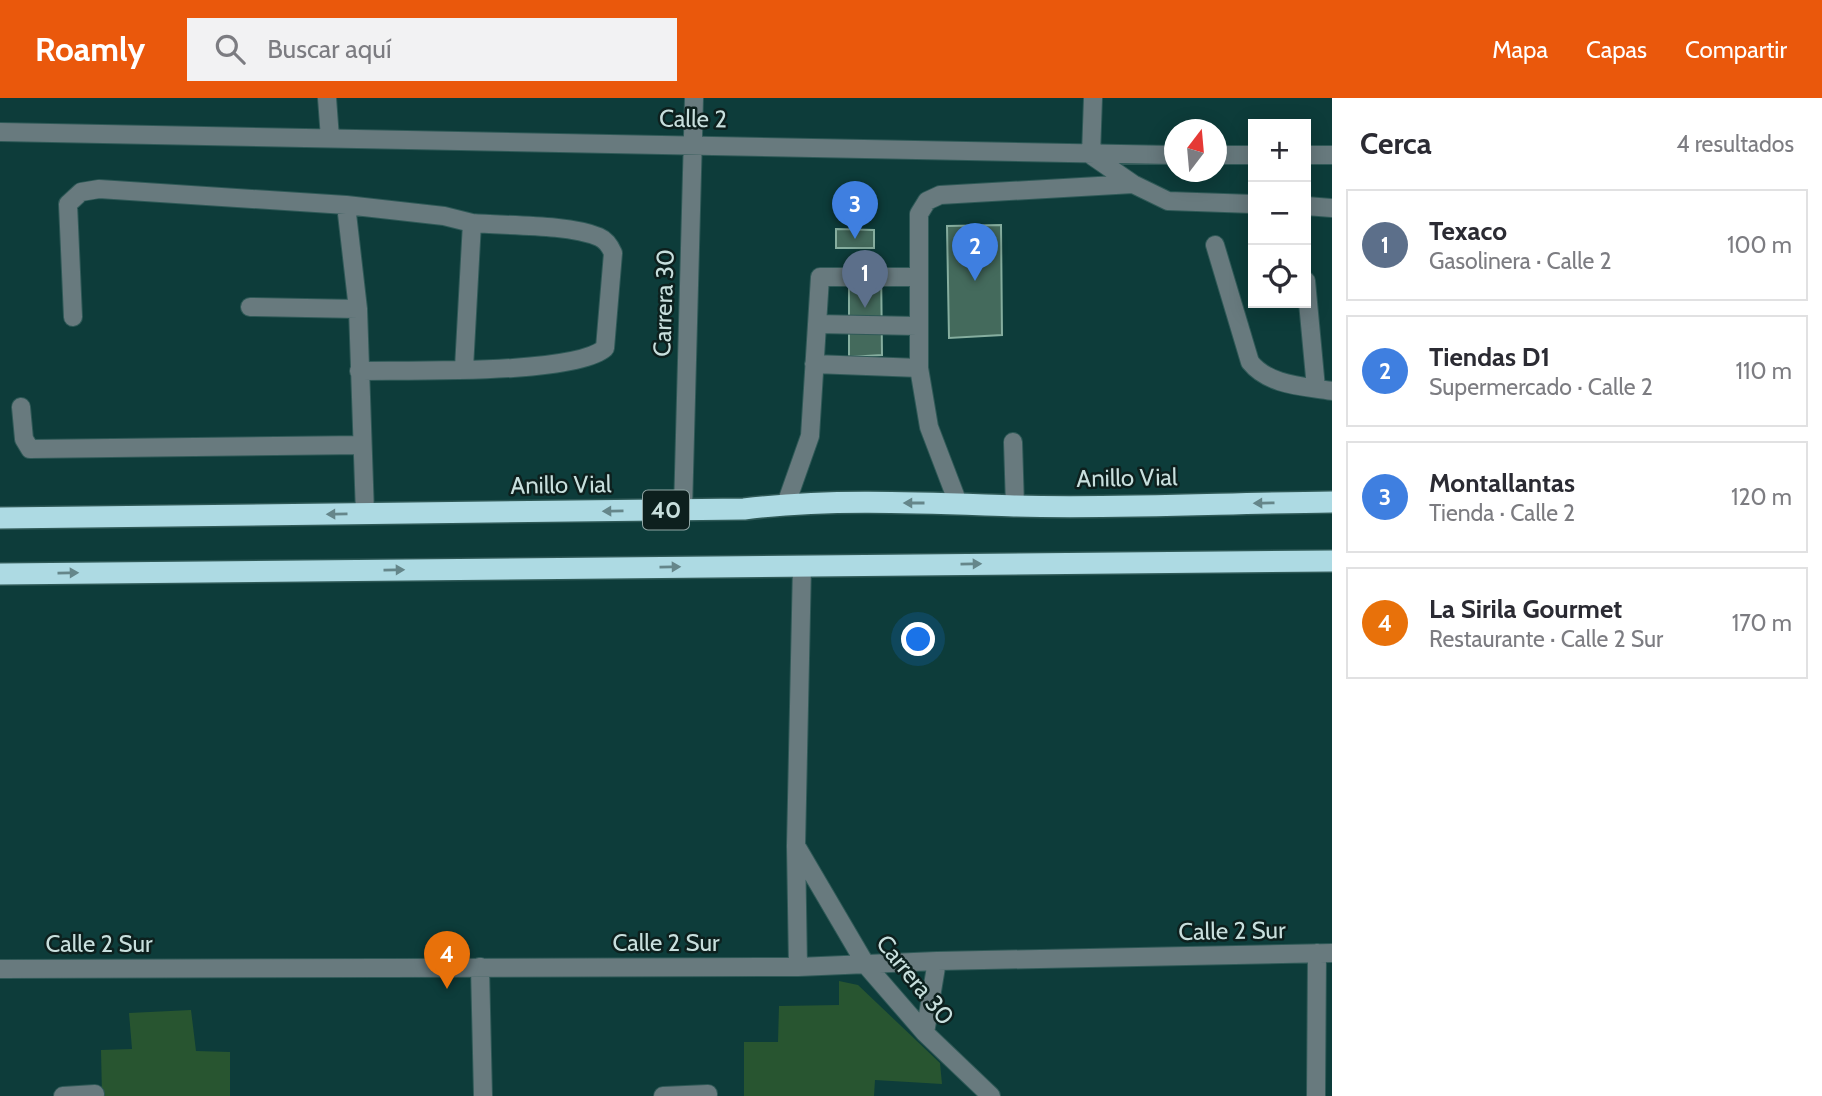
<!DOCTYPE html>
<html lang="es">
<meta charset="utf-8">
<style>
body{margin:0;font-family:Cabin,sans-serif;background:#f2f2f3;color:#2b2b33}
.controls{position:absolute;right:21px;top:21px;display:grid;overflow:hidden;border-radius:0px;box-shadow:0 4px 18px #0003}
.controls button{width:63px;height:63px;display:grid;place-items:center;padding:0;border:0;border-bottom:2px solid #e1e1e2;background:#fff;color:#2b2b33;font:35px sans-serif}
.compass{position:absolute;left:1164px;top:21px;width:63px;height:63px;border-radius:50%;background:#fff;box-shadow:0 4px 18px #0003;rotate:16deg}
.you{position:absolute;left:919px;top:542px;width:24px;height:24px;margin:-18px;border:5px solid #fff;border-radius:50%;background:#1a73e8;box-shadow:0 0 0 10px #1a73e833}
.badge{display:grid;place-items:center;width:46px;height:46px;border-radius:50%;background:#ea580c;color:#fff;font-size:23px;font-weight:700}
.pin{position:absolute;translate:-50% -58px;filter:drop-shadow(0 2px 4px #0008)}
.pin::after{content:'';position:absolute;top:37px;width:24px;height:21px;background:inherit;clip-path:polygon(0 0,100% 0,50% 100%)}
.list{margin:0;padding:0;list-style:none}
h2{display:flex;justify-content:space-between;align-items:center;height:91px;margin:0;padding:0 28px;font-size:30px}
h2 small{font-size:23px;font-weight:400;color:#7c7c81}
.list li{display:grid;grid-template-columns:46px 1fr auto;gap:21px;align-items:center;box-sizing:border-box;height:112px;margin:0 14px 14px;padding:0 14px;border:2px solid #e1e1e2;border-radius:0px}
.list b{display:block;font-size:26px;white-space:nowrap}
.list p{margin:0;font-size:23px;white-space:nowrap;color:#7c7c81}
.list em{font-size:23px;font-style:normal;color:#7c7c81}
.icon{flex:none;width:38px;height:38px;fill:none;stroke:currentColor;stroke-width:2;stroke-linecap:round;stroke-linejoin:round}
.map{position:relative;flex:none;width:1332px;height:998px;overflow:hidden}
header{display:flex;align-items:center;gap:42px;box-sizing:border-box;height:98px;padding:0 35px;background:#ea580c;color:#fff}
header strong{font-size:33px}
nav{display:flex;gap:38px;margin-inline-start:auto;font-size:24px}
.search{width:490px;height:63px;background:#f2f2f3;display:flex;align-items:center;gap:18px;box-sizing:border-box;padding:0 24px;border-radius:0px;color:#7c7c81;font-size:26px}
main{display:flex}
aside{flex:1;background:#fff}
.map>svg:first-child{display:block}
</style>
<header>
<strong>Roamly</strong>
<div class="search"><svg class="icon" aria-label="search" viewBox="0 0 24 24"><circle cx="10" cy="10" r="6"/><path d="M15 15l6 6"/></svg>Buscar aquí</div>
<nav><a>Mapa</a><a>Capas</a><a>Compartir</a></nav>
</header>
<main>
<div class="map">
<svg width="1332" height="998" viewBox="0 0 1332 998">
<rect width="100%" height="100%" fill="#0d3c3a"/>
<!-- green -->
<path fill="#285530" d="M839 883 858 887 940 965 942 986 875 982 874 998H744V944H778L779 908 839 907Z
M191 912 196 953 230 954V998H102L101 952 132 951 129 915Z"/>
<!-- building -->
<path fill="#446a5c" stroke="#86ae9f" stroke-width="2" d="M1001 127 1002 237 949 240 947 128Z
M836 131 874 132V150H836Z
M849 163 881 164 882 257 849 259Z"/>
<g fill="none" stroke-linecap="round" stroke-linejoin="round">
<defs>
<path id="minor" d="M327 0 330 40
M1093 0 1091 57 1133 86 1168 103 1253 106
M0 34 1174 57
M1216 57H1253
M1306 57H1332
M346 107 444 118 472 125 464 270
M1306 108 1332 110
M1215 147 1250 264C1269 288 1304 288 1332 293
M1306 183 1316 290
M250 209 358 211
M73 219 68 106 81 94 99 91 346 107 358 211 365 416
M817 226 917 228
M814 266 919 270
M359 273C406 272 575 277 605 250L613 155C610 148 606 142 599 139 568 126 506 128 472 125
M21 309 24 341 30 351 361 347
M1013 344 1015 408
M958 405 929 329 919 270V116L927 103 940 97 1133 86
M786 406 810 338 820 179H917
M683 412 694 0
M798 751 866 867 925 935 991 998
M480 869 483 998
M798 869 796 748 802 468
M0 871 798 869 937 863 1332 855
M925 935 937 863
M63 998 95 996
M663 998 708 996
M1316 998 1317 855"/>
<path id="highway" d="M0 420 744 411C834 400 925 405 1014 408 1120 411 1226 405 1332 404
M0 476 1332 463"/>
</defs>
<!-- minor casing -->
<use href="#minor" stroke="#2f5957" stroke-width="20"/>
<!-- highway casing -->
<use href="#highway" stroke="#2f5957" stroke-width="24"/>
<!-- minor -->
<use href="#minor" stroke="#687a7e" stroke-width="18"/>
<!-- highway -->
<use href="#highway" stroke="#addae3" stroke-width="21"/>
</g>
<!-- one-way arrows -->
<defs><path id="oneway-solid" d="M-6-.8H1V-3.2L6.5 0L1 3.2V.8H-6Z" transform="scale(1.75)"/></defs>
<g fill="#65868a">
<use href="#oneway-solid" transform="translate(914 405) rotate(180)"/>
<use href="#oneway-solid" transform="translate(1264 405) rotate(179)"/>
<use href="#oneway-solid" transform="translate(613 413) rotate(179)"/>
<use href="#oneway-solid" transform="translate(337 416) rotate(179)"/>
<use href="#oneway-solid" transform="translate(971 466) rotate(-1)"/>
<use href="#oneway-solid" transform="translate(670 469) rotate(-1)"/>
<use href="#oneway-solid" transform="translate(394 472) rotate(-1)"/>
<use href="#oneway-solid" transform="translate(68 475) rotate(-1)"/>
</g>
<g text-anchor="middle" stroke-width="5" stroke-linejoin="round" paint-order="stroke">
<!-- shield labels -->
<rect fill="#0d201e" stroke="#90a6a4" stroke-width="2" x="643" y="392.5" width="46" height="39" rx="5"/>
<g font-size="23" font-weight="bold" fill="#c8dfdd">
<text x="666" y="420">40</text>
</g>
<!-- street labels -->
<g font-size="24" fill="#c8dfdd" stroke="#0d201e">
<text transform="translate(693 21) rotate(1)" y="8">Calle 2</text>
<text transform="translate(664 205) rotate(-88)" y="8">Carrera 30</text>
<text transform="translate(1127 380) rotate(-1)" y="8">Anillo Vial</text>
<text transform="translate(561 387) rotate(-1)" y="8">Anillo Vial</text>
<text transform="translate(1232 833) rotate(-1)" y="8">Calle 2 Sur</text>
<text x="666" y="853">Calle 2 Sur</text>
<text x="99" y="854">Calle 2 Sur</text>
<text transform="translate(915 882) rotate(51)" y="8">Carrera 30</text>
</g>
</g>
</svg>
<div class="controls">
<button>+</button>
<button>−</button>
<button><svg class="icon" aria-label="locate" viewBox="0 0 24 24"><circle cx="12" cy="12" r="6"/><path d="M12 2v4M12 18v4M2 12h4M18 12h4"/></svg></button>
</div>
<svg class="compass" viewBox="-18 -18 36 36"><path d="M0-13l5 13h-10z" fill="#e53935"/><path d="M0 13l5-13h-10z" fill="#7c7c81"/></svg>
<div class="you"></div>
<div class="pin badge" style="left:865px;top:210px;background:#5c6f8a">1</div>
<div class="pin badge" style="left:975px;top:183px;background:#3f7fe0">2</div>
<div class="pin badge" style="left:855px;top:141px;background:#3f7fe0">3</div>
<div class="pin badge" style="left:447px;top:891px;background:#e8710a">4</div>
</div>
<aside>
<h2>Cerca<small>4 resultados</small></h2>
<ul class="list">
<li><span class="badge" style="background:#5c6f8a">1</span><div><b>Texaco</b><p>Gasolinera · Calle 2</p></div><em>100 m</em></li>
<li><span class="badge" style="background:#3f7fe0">2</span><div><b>Tiendas D1</b><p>Supermercado · Calle 2</p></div><em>110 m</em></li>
<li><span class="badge" style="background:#3f7fe0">3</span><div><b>Montallantas</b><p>Tienda · Calle 2</p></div><em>120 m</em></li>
<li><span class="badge" style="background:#e8710a">4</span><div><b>La Sirila Gourmet</b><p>Restaurante · Calle 2 Sur</p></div><em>170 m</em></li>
</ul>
</aside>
</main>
